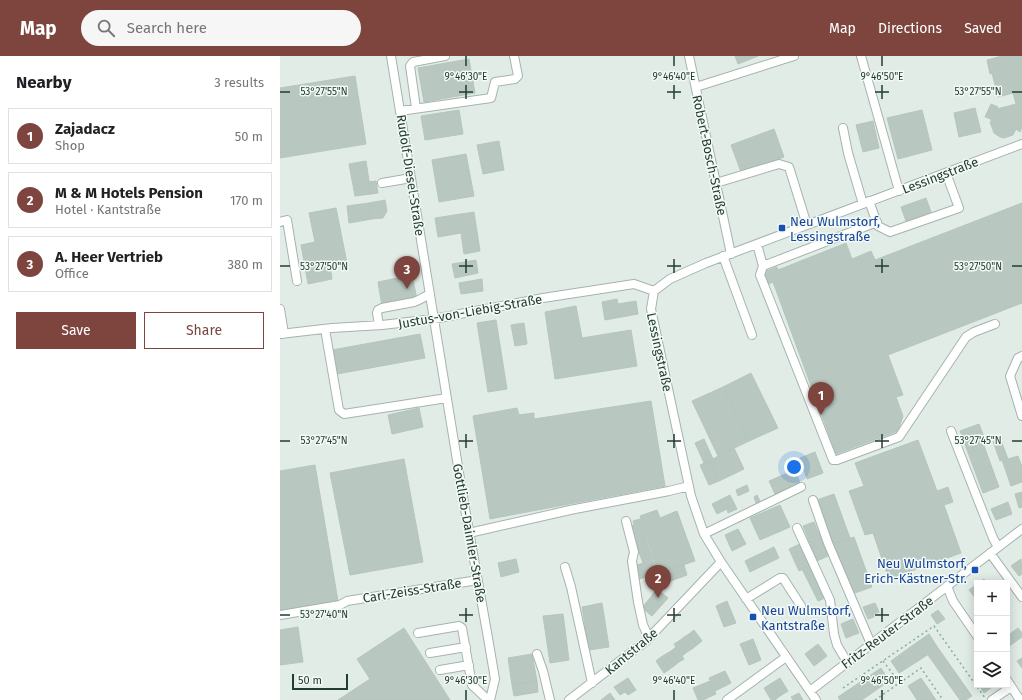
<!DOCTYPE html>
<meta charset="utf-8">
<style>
body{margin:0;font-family:"Fira Sans",sans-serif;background:#f6f6f6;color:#202124}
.controls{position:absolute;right:12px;bottom:12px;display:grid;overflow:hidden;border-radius:0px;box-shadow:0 2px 10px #0003}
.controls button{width:36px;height:36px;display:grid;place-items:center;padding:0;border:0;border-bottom:1px solid #e0e0e0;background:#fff;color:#202124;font:20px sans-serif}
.scale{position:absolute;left:12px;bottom:10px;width:56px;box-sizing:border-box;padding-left:4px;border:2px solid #223d33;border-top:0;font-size:11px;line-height:14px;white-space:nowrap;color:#223d33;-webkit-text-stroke:3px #f3f9f5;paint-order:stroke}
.you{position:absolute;left:514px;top:411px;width:14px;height:14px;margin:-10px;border:3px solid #fff;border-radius:50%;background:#1a73e8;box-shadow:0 0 0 6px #1a73e833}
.badge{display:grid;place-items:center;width:26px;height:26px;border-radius:50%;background:#7d453e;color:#fff;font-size:13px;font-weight:700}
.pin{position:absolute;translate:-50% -33px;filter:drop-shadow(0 1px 2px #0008)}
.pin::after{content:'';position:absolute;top:21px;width:14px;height:12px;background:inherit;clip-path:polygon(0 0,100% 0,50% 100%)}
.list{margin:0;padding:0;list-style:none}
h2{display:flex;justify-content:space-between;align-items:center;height:52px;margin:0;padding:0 16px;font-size:17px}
h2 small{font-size:13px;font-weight:400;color:#757577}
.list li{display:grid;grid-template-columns:26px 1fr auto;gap:12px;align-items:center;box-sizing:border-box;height:56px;margin:0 8px 8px;padding:0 8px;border:1px solid #e0e0e0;border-radius:0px}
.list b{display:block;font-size:15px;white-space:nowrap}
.list p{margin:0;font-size:13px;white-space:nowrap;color:#757577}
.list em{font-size:13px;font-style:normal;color:#757577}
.actions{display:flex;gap:8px;padding:12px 16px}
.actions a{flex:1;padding:9px 0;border:1px solid #7d453e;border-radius:0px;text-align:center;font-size:14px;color:#7d453e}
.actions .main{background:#7d453e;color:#fff}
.icon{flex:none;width:22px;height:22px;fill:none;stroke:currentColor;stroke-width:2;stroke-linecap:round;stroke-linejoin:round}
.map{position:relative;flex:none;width:742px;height:644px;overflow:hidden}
header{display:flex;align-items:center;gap:24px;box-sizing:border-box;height:56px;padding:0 20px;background:#7d453e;color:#fff}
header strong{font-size:19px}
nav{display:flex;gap:22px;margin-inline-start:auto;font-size:14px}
.search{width:280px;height:36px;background:#f6f6f6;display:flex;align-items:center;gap:10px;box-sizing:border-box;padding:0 14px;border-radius:22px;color:#757577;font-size:15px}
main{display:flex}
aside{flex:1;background:#fff}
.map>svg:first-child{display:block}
</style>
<header>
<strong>Map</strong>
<div class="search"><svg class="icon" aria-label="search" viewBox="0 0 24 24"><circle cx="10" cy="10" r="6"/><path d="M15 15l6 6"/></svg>Search here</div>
<nav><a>Map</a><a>Directions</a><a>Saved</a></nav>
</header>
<main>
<aside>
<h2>Nearby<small>3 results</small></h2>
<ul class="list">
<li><span class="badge">1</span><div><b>Zajadacz</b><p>Shop</p></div><em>50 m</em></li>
<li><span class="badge">2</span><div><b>M &amp; M Hotels Pension</b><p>Hotel · Kantstraße</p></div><em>170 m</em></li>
<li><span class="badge">3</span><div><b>A. Heer Vertrieb</b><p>Office</p></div><em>380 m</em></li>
</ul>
<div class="actions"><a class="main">Save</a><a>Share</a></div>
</aside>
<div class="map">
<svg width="742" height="644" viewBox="0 0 742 644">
<rect width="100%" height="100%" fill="#e2ece7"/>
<!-- building -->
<path fill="#b8c7bf" stroke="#b5c6bd" d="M455 0H478L458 8Z
M722 0H741L742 2V73V71L740 76 736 73 733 79 724 82 720 81 714 77 710 66H711V63L705 61 711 48 718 51 717 53 736 48 733 37 718 41 712 17 710 18 707 4Z
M189 3 195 37 144 46 138 12Z
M75 20 86 88 0 102V32Z
M695 52 701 76 679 81 674 57Z
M179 54 183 78 145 84 141 60Z
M642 54 652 94 618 103 607 62Z
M593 65 599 92 583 96 576 69Z
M494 73 504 101 461 116 451 89Z
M219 85 224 114 203 118 197 89Z
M186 98 194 140 159 146 152 104Z
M86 105 91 138 75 140 69 108Z
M96 125 98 137 91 138 89 126Z
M646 142 651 156 626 165 621 151Z
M105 144 107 155 103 162 92 163 89 147Z
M89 147 92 163 69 167 67 150Z
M742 147V247L608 299 623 339 616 341 623 360 618 375 556 398 493 226 489 228 484 216 497 211 498 214 566 187 572 203 591 195 595 204Z
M56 152 67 207 50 210 52 223 28 228 21 189 35 186 29 157Z
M194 156 200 195 184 198 181 177 158 181 155 162Z
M196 204 198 217 175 222 172 208Z
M132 219 137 243 102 250 98 226Z
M202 223 203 235 181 238 179 227Z
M337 243 338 248 356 245 358 258 325 264 322 246Z
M296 250 302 282 351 274 357 310 275 323 265 256Z
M216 264 227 333 208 336 197 267Z
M244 267 247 288 235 290 231 269Z
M140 278 145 302 57 318 52 294Z
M471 317 498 372 469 385 443 331Z
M443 331 469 385 438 400 412 345Z
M371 345 385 430 210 463 193 360 237 352 239 359 254 357V363Z
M139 352 143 371 112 378 108 359Z
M699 368 706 386 703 387 719 431 703 437 680 375Z
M720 382 728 403 738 400 742 411V426L731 430 722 404 720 405 713 385Z
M424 383 433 403 424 407 415 387Z
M638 384 657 435 668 431 673 446 664 449 681 497 609 523 593 477 585 479 569 435 584 430 575 407Z
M454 392 464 413 439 425 429 405Z
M535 396 543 417 527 423 520 402Z
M124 403 143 506 70 519 50 417Z
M429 405 439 425 429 429 420 409Z
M35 409 58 545 0 555V415Z
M515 414 520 427 495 438 489 425Z
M467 429 469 435 458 440 456 434Z
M742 436V451L739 452 735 438Z
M554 438 570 482 553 488 537 444Z
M450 439 457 453 448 457 447 453 437 458 432 448Z
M477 439 480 445 476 447 474 441Z
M728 446 732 458 716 464 711 453Z
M500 449 510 471 480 484 470 462Z
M377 454 380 462 397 455 415 505 378 517 360 460Z
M360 463 377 518 404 509 407 519 374 531 369 520 356 524 354 510 363 507 349 470 354 469 353 465Z
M534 466 548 500 537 505 523 470Z
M458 473 466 488 452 495 445 479Z
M574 481 592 531 572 538 553 488Z
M520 488 530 510 519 515 509 493Z
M494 491 499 502 476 513 471 502Z
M471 502 476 513 470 516 465 505Z
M236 503 239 516 221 521 218 507Z
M741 503 742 518 739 520 731 510Z
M530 510 545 542 538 545 522 513Z
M704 523 707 527H698Z
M697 528V544L689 534Z
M377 533 388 542 372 560 362 552Z
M447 545 456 567 444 571 436 550Z
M322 547 329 591 309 594 302 551Z
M595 547 599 556 593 558 594 561 588 563 583 551Z
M658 554 665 563 657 568 651 559Z
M283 558 289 604 270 607 263 560Z
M573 563 579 577 566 582 561 568Z
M18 571 23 606 0 609V574Z
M124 572 170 644H58L90 623 77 603Z
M738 572 742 577V581L728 591 727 580Z
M414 574 422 585 417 589 409 578Z
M409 578 417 589 412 593 404 581Z
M649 578 658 592 638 605 629 592Z
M404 581 412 593 407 596 399 585Z
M473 583 481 604 469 609 460 588Z
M399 585 407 596 402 600 394 588Z
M538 588 547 600 534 610 525 598Z
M396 591 404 603 399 606 391 595Z
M629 592 638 605 619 617 611 605Z
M658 592 692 640 686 644H680L648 599Z
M391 595 399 606 394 610 386 598Z
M252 598 257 625 232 629 228 602Z
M386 598 394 610 390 613 381 601Z
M381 601 390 613 384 617 376 605Z
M742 602V612L737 605Z
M601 612 609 625 582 644H560L558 641Z
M445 615 451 627 435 635 429 622Z
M348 622 356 634 348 639 345 636 340 639 334 631Z
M500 622 508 635 500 640 492 627Z
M641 622 652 638 656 644H637L628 630Z
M257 625 258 636 234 640 232 629Z
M430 625 436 638 423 644H418L413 632Z
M492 627 500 640 495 644H491L484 632Z
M699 629H711L712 631 704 637Z
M330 637 335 644H321Z
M519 637 523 644H513L511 641Z"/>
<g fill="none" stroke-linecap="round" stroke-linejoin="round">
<defs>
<path id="minor" d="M111 0 184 447 208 582 215 623 210 644
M409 0 451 198
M581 0 619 135
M416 31 514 0
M136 52 130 10 133 6 165 0
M120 55 211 42 215 26 235 23 238 20 234 0
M563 72 568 97 583 148
M102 127 131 122
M436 127 499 108 509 111 527 169
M589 145 598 170 610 176 679 152 666 117
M0 166 7 164 17 225
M477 188 483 210 480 219 553 404H557L619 381 686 281 694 276 715 268
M443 200 472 279
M483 210 597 166
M0 253 4 278
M99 269 97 257 98 254 102 252 134 246C140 244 144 241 150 238
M45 273 59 354 64 358 167 342
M0 278 52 272 102 269 154 263 263 242 354 228 374 235
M742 300 738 302 730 320 742 360
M671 375 713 482 718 491
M533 444 548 487 591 588
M346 465 354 496 352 505 358 546 363 569 369 582
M517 472 550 544 554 578 557 589 567 606
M189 477 290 454 389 435 409 430
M424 478 521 431
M710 497 742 541
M285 511 291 531 312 627
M667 530 673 545 697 580
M466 543 500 522H503L521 550
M0 559 60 549 67 545 198 524
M138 577 179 570 182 572 192 629 208 644
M150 597 186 591
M257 598 263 615 270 644
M160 614 189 609
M727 624 740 644
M530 635 742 473
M289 644 366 585 441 506
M447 644 506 601
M536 644 441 506 424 478 411 440 371 253 374 235 390 223 426 207 742 88
M712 644 731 631"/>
</defs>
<!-- minor casing -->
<use href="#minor" stroke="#a5b4ad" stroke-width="10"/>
<!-- path -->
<path stroke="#83af9c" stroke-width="1.5" stroke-dasharray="2 3" stroke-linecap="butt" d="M603 605 613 618 610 620 616 629
M563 632 654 570 705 642
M595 644 641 612 663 644"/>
<!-- minor -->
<use href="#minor" stroke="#fff" stroke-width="8"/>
</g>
<!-- ticks -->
<path fill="none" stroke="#223d33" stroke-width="1.5" d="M186 0V10M394 0V10M602 0V10M186 29V43M394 29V43M602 29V43M0 36H10M179 36H193M387 36H401M595 36H609M732 36H742M186 203V217M394 203V217M602 203V217M0 210H10M179 210H193M387 210H401M595 210H609M732 210H742M186 378V392M394 378V392M602 378V392M0 385H10M179 385H193M387 385H401M595 385H609M732 385H742M186 552V566M394 552V566M602 552V566M0 559H10M179 559H193M387 559H401M595 559H609M186 634V644M394 634V644M602 634V644"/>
<!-- markers -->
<g fill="#1a4fb4" stroke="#f3f9f5" stroke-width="1.5">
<rect x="498" y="168" width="8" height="8" rx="2"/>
<rect x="691" y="510" width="8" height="8" rx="2"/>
<rect x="469" y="557" width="8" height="8" rx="2"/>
</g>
<g text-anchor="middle" stroke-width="3" stroke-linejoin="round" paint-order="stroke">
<!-- street labels -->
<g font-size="13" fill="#223d33" stroke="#f3f9f5">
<text transform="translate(430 99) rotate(78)" y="5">Robert-Bosch-Straße</text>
<text transform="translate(131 119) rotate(81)" y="5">Rudolf-Diesel-Straße</text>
<text transform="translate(660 119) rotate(-21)" y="5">Lessingstraße</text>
<text transform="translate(190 255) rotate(-10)" y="5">Justus-von-Liebig-Straße</text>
<text transform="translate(380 296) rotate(78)" y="5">Lessingstraße</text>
<text transform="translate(190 477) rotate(80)" y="5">Gottlieb-Daimler-Straße</text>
<text transform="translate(132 534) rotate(-9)" y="5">Carl-Zeiss-Straße</text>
<text transform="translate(607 576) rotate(-37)" y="5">Fritz-Reuter-Straße</text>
<text transform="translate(351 595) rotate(-40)" y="5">Kantstraße</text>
</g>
<!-- transit labels -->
<g font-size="13" fill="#164399" stroke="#f3f9f5" text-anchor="start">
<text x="510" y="170">Neu Wulmstorf,<tspan x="510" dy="15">Lessingstraße</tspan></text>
<text x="687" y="512" text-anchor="end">Neu Wulmstorf,<tspan x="687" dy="15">Erich-Kästner-Str.</tspan></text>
<text x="481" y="559">Neu Wulmstorf,<tspan x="481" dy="15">Kantstraße</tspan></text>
</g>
</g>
<g font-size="10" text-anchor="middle" fill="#223d33" stroke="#f3f9f5" stroke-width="3" stroke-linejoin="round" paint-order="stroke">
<text x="186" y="24">9°46'30"E</text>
<text x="394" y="24">9°46'40"E</text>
<text x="602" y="24">9°46'50"E</text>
<text x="44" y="39">53°27'55"N</text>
<text x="698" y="39">53°27'55"N</text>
<text x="44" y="214">53°27'50"N</text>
<text x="698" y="214">53°27'50"N</text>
<text x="44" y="388">53°27'45"N</text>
<text x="698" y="388">53°27'45"N</text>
<text x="44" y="562">53°27'40"N</text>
<text x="186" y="628">9°46'30"E</text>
<text x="394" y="628">9°46'40"E</text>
<text x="602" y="628">9°46'50"E</text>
</g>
</svg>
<div class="controls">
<button>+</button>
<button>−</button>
<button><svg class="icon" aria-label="layers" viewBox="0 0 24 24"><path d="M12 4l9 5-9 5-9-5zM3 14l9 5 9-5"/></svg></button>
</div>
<div class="scale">50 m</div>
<div class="you"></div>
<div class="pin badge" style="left:541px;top:359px">1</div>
<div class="pin badge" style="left:378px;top:542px">2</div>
<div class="pin badge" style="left:127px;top:233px">3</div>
</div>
</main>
